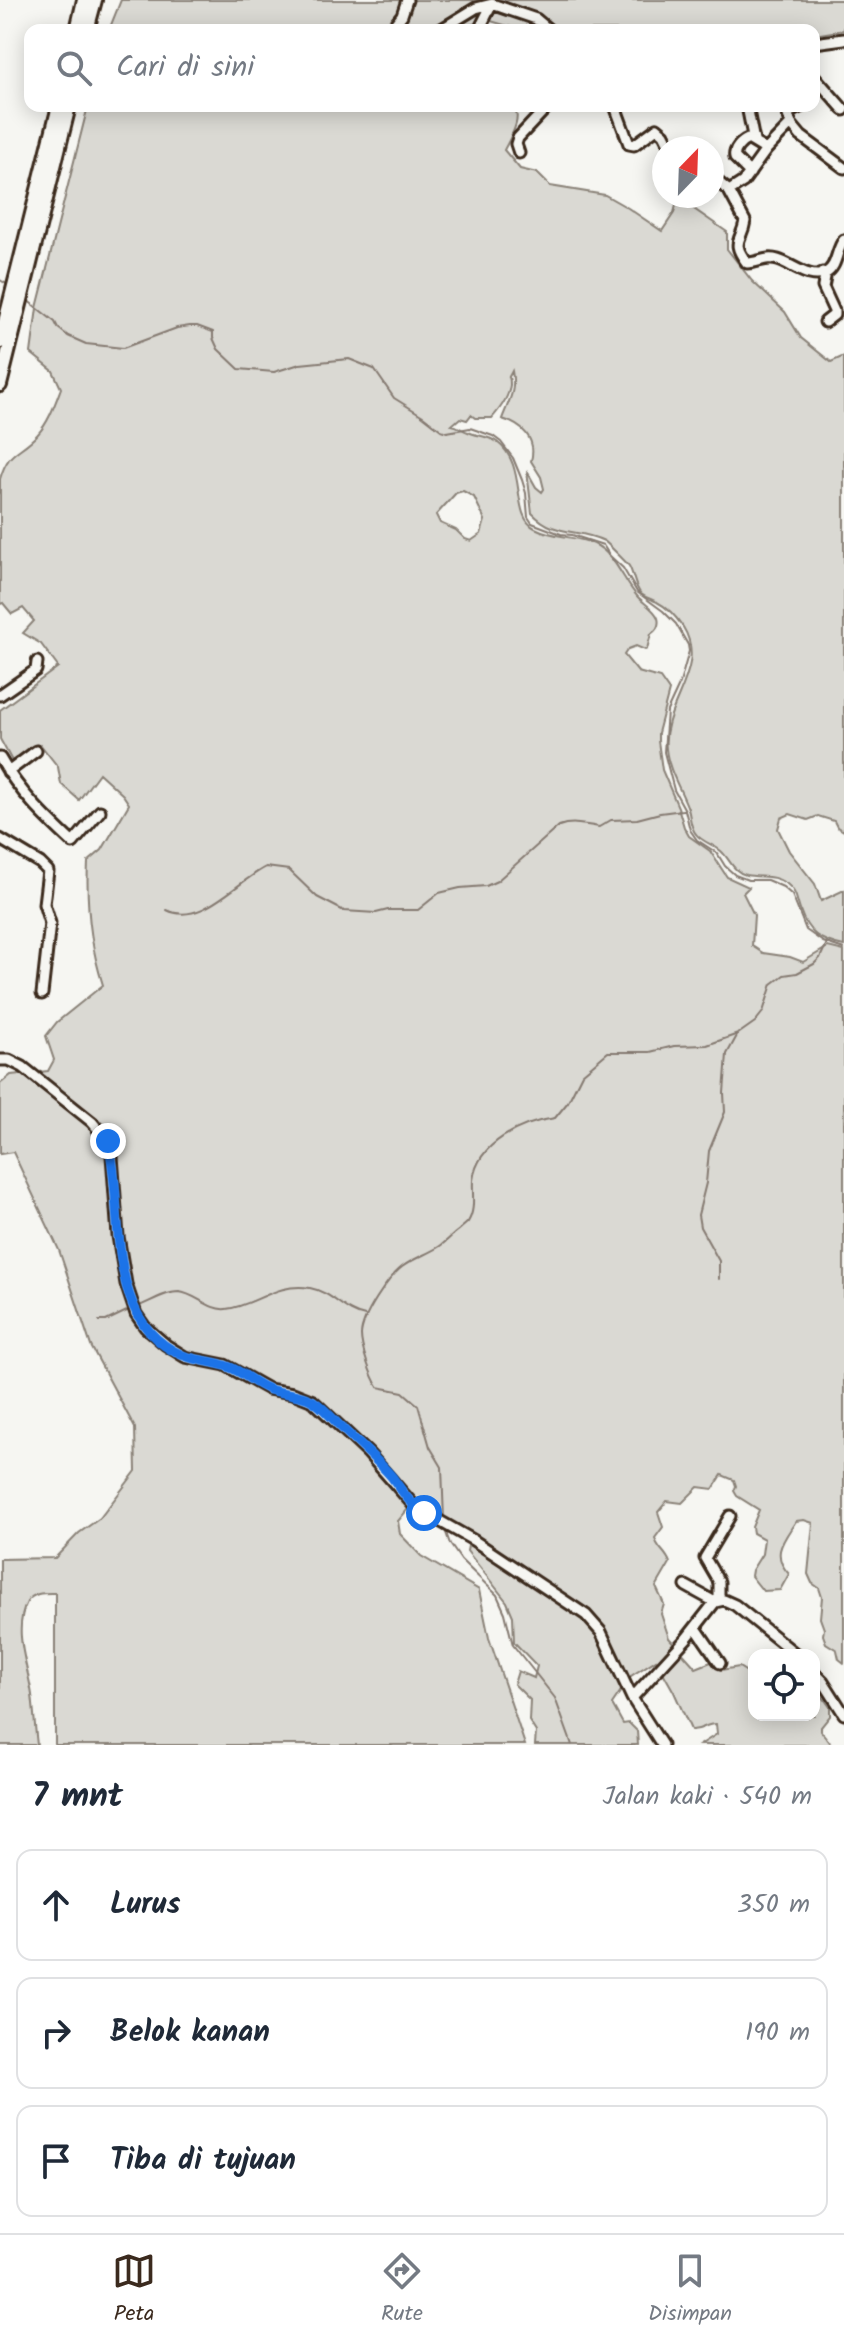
<!DOCTYPE html>
<html lang="id">
<meta charset="utf-8">
<style>
body{margin:0;font-family:Kalam,sans-serif;background:#f2f2f3;color:#1f2937}
.controls{position:absolute;right:24px;bottom:24px;display:grid;overflow:hidden;border-radius:16px;box-shadow:0 4px 20px #0003}
.controls button{width:72px;height:72px;display:grid;place-items:center;padding:0;border:0;border-bottom:2px solid #e0e1e3;background:#fff;color:#1f2937;font:40px sans-serif}
.compass{position:absolute;left:652px;top:136px;width:72px;height:72px;border-radius:50%;background:#fff;box-shadow:0 4px 20px #0003;rotate:23deg}
.stop{position:absolute;width:24px;height:24px;margin:-18px;border:6px solid #1a73e8;border-radius:50%;background:#fff}
.stop.end{background:#1a73e8;border-color:#fff;box-shadow:0 2px 8px #0008}
.list{margin:0;padding:0;list-style:none}
h2{display:flex;justify-content:space-between;align-items:center;height:104px;margin:0;padding:0 32px;font-size:34px}
h2 small{font-size:26px;font-weight:400;color:#747a83}
.list li{display:grid;grid-template-columns:52px 1fr auto;gap:24px;align-items:center;box-sizing:border-box;height:112px;margin:0 16px 16px;padding:0 16px;border:2px solid #e0e1e3;border-radius:16px}
.list b{display:block;font-size:30px;white-space:nowrap}
.list em{font-size:26px;font-style:normal;color:#747a83}
.icon{flex:none;width:44px;height:44px;fill:none;stroke:currentColor;stroke-width:2;stroke-linecap:round;stroke-linejoin:round}
.map{position:relative;flex:none;width:844px;height:1745px;overflow:hidden}
.search{position:absolute;background:#fff;box-shadow:0 4px 20px #0003;left:24px;right:24px;top:24px;height:88px;display:flex;align-items:center;gap:20px;box-sizing:border-box;padding:0 28px;border-radius:16px;color:#747a83;font-size:30px}
.sheet{height:488px;background:#fff}
nav{display:flex;justify-content:space-around;align-items:center;box-sizing:border-box;height:112px;border-top:2px solid #e0e1e3;background:#fff;font-size:22px;color:#747a83}
nav a{display:grid;justify-items:center;gap:4px}
nav .on{color:#3b2a1e}
.map>svg:first-child{display:block}
</style>
<div class="map">
<svg width="844" height="1745" viewBox="0 0 844 1745">
<rect width="100%" height="100%" fill="#f6f6f2"/>
<filter id="ink" filterUnits="userSpaceOnUse"><feTurbulence type="fractalNoise" baseFrequency=".0125" numOctaves="2"/><feDisplacementMap in="SourceGraphic" scale="16" xChannelSelector="R" yChannelSelector="G"/><feConvolveMatrix kernelMatrix="1 2 1 2 8 2 1 2 1" color-interpolation-filters="sRGB"/></filter>
<g filter="url(#ink)">
<!-- green -->
<path fill="#dad9d3" stroke="#8a8278" stroke-width="2" fill-rule="evenodd" d="M121 0H844V30L814 35V30H521L491 21 440 30H109Z
M88 106H514C522 120 511 136 504 150L520 169 537 173 550 186 605 195 628 208 662 231 674 213 678 198 727 232V249L752 281 785 312 801 338 831 362 844 356V831L837 827 834 821 818 816 808 820 790 814 781 818 778 829 789 851 815 884 821 901 844 890V946C820 941 808 934 800 910 796 899 797 892 787 884 774 874 761 878 746 875 733 872 730 859 721 851 713 844 702 842 696 834 689 826 691 815 687 806 680 788 668 769 666 749 661 705 709 669 683 627 677 618 667 607 657 602 652 599 646 598 641 594 634 586 634 575 629 566 627 563 606 542 604 541 577 528 555 537 532 513L527 471 536 487 542 492 544 489 541 477 531 461C537 438 522 425 502 419 509 400 516 392 512 371 506 383 510 371 510 385 509 397 500 409 492 418H475L471 415 467 420 460 418 452 425C459 426 461 430 468 432 477 436 488 436 497 442 528 465 510 516 535 528 554 538 577 536 594 544 615 554 623 580 637 596 643 603 655 609 658 618 660 625 657 630 651 634L647 649 645 650 636 646 628 649 624 655 638 672 660 678 669 691 658 733V741L662 770 678 807 684 827 689 836 710 851 727 877 749 887 743 893 754 915 752 946 763 953 790 957 803 962 828 947 844 951V1663L839 1659 837 1650 826 1643 823 1635 824 1629 820 1618 822 1597 819 1588 812 1583 808 1574 813 1523 804 1520 796 1521C784 1540 770 1554 789 1574L780 1590 763 1591 751 1576 752 1570 762 1554 764 1539 753 1533 752 1527 759 1510 737 1496 734 1491 736 1486 734 1480 722 1475 713 1489 698 1487 682 1503 667 1501 658 1512 663 1527 655 1538C657 1549 666 1551 670 1563L656 1587 664 1604 661 1614 669 1638 696 1668 711 1662 721 1670 739 1667 753 1676 754 1688 749 1699 754 1705V1715H814L815 1686 830 1707V1716L821 1727V1731L832 1745H700L717 1734 716 1724C705 1724 701 1731 691 1730L674 1692 656 1660 631 1676 612 1704 623 1724 629 1723 637 1731 638 1745H535L536 1732 529 1721 530 1700 514 1684 518 1671 534 1678 537 1666 514 1642 513 1616 507 1602 467 1551 470 1536 433 1510 430 1503 407 1510 398 1521 400 1534 421 1556 479 1590 489 1638 525 1745H55V1593C45 1593 33 1592 27 1602 12 1631 28 1666 32 1695 34 1712 35 1728 37 1745H0V1559L55 1558 79 1533 100 1518 136 1471 135 1428 91 1346 59 1250 13 1152 0 1154V1084L11 1075 48 1071 54 1060 46 1036 57 1022 103 985C90 945 86 904 88 862L102 850 129 804 123 795 99 773 79 800 61 784 58 767 40 744 12 761 0 739V710L58 667 41 644 23 633 34 621 23 608 12 614 3 603 0 604V479C8 450 19 454 37 435 49 422 55 404 61 388L53 371 31 353 37 308ZM463 491 474 497 485 520 481 534 471 541 465 539 456 530 440 523 436 515 456 493Z"/>
<g fill="none" stroke-linecap="round" stroke-linejoin="round">
<!-- stream -->
<path stroke="#857a71" stroke-width="2" d="M0 280 10 286
M27 300 55 322 58 328 68 336 86 344 123 348 177 328 190 326H197L213 332V338L218 349 239 369 274 372 300 364 349 359 374 369 394 398 423 416 441 430 447 432 470 428 493 436 501 442 513 458 522 480 526 493 528 517 532 523 561 534 572 535 603 545 610 556 623 568 637 592 663 611 676 624 688 645 689 651 680 683 667 711 664 752 674 790 685 810 690 830 697 840 717 853 725 866 735 875 748 880H767L783 887 792 895 806 930 823 942 844 949
M167 910C201 927 237 881 266 867L289 870 317 897 344 911 376 913 388 910H418L439 893 460 888 486 886 497 881 559 826C572 821 586 825 599 827L611 820 637 819 660 813 683 810
M719 1279V1261L700 1227 698 1215 706 1183 709 1151 725 1112 724 1093 727 1054 738 1034
M137 1307C150 1302 165 1292 179 1292 195 1293 209 1311 226 1309 255 1306 276 1282 310 1288 332 1292 345 1313 365 1316
M99 1321H106L131 1309
M444 1520 442 1467 430 1447 418 1405 403 1392 378 1387C371 1376 361 1348 361 1335 362 1316 388 1278 402 1267 414 1258 428 1254 440 1246 446 1242 452 1235 459 1230 460 1229 467 1223 468 1222 476 1209 472 1194 473 1180 478 1142 521 1123 555 1118L568 1102 582 1074 608 1052H650L674 1046 707 1045 738 1034 755 1022 763 1012 772 984 784 975 797 973 814 964 820 958 827 943
M445 1530 450 1544 461 1560 497 1595 505 1613 513 1645 555 1698 572 1745"/>
<defs>
<path id="minor" d="M390 30 402 15 407 0
M440 30 476 8 492 4 536 19 549 30
M479 30 492 4
M814 43 844 39
M814 76 844 110
M615 106 629 144 634 145 657 128 664 134 671 148
M747 106 754 141
M785 106 791 124 801 136 844 168
M788 113 802 106
M519 153 516 144 518 138 548 106
M750 173 735 158C733 150 741 142 748 139L766 150
M712 177 729 191 743 182 766 150 791 124
M729 191 745 221C742 241 730 241 747 263 759 263 765 256 778 260 792 264 810 281 826 273 838 266 836 249 844 240
M822 273 825 277 823 287 834 311V315L825 322
M0 695 36 670 37 662
M0 758C20 793 44 816 73 843L100 811
M8 772 36 751
M0 839 40 863 48 871 44 904 50 923 42 994
M0 1060H9L23 1067 92 1122 108 1141 112 1156 118 1236 126 1284 136 1314 145 1327 166 1345 185 1357 225 1365 268 1389 293 1393 313 1401 368 1453 415 1507 473 1540 586 1615 601 1632 632 1698 662 1745
M686 1586 715 1602
M719 1600V1582L705 1558 730 1516
M696 1628 720 1663
M814 1672 823 1681 844 1714
M632 1698 686 1639 715 1602 724 1600 735 1605 797 1655"/>
<path id="highway" d="M77 30 84 0
M87 30 95 0
M0 342 59 106
M0 385 69 106"/>
</defs>
<!-- minor casing -->
<use href="#minor" stroke="#3b2a1e" stroke-width="15"/>
<!-- highway casing -->
<use href="#highway" stroke="#3b2a1e" stroke-width="18"/>
<!-- minor -->
<use href="#minor" stroke="#f6f6f2" stroke-width="9"/>
<!-- highway -->
<use href="#highway" stroke="#f6f6f2" stroke-width="12"/>
</g>
</g>
<g fill="none" stroke-linecap="round" stroke-linejoin="round" filter="url(#ink)">
<!-- route -->
<path stroke="#1a73e8" stroke-width="10" d="M108 1141C126 1208 101 1321 182 1355 197 1361 214 1361 229 1367 243 1372 253 1383 266 1388 281 1395 298 1392 313 1401 323 1407 331 1417 340 1426 357 1443 376 1458 392 1477 403 1492 408 1502 424 1513"/>
</g>
</svg>
<div class="controls">
<button><svg class="icon" aria-label="locate" viewBox="0 0 24 24"><circle cx="12" cy="12" r="6"/><path d="M12 2v4M12 18v4M2 12h4M18 12h4"/></svg></button>
</div>
<svg class="compass" viewBox="-18 -18 36 36"><path d="M0-13l5 13h-10z" fill="#e53935"/><path d="M0 13l5-13h-10z" fill="#747a83"/></svg>
<div class="stop" style="left:424px;top:1513px"></div>
<div class="stop end" style="left:108px;top:1141px"></div>
<div class="search"><svg class="icon" aria-label="search" viewBox="0 0 24 24"><circle cx="10" cy="10" r="6"/><path d="M15 15l6 6"/></svg>Cari di sini</div>
</div>
<section class="sheet">
<h2>7 mnt<small>Jalan kaki · 540 m</small></h2>
<ul class="list">
<li><svg class="icon" aria-label="ahead" viewBox="0 0 24 24"><path d="M12 20V5M6 11l6-6 6 6"/></svg><div><b>Lurus</b></div><em>350 m</em></li>
<li><svg class="icon" aria-label="right" viewBox="0 0 24 24"><path d="M7 20v-9h11M14 6l5 5-5 5"/></svg><div><b>Belok kanan</b></div><em>190 m</em></li>
<li><svg class="icon" aria-label="arrive" viewBox="0 0 24 24"><path d="M6 21V4h12l-3 4 3 4H6"/></svg><div><b>Tiba di tujuan</b></div></li>
</ul>
</section>
<nav>
<a class="on"><svg class="icon" aria-label="map" viewBox="0 0 24 24"><path d="M3 6l6-2 6 2 6-2v14l-6 2-6-2-6 2zM9 4v14M15 6v14"/></svg>Peta</a>
<a><svg class="icon" aria-label="directions" viewBox="0 0 24 24"><path d="M12 3l9 9-9 9-9-9zM9 14v-3h6M13 9l2 2-2 2"/></svg>Rute</a>
<a><svg class="icon" aria-label="saved" viewBox="0 0 24 24"><path d="M7 4h10v16l-5-4-5 4z"/></svg>Disimpan</a>
</nav>
